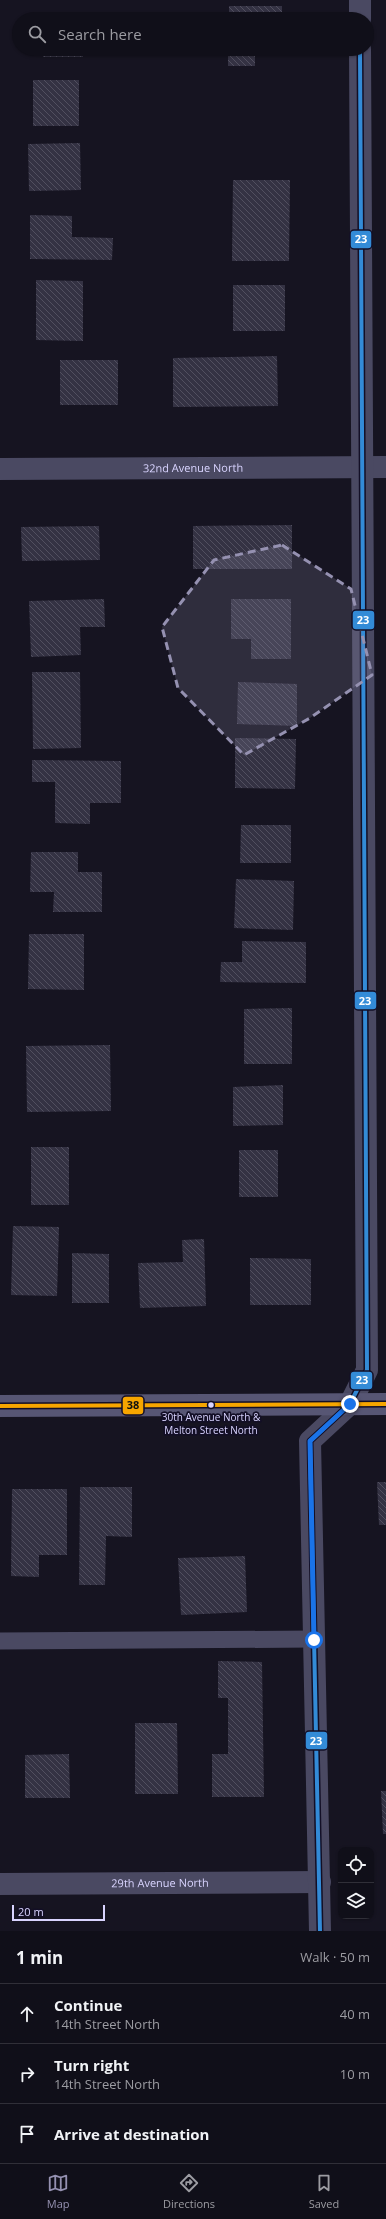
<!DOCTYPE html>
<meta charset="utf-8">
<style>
body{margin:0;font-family:"Open Sans",sans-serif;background:#1e1d26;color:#f1f3f6}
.controls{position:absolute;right:12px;bottom:12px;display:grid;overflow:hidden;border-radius:8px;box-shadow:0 1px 3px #0004}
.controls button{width:36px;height:36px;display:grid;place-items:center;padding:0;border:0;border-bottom:1px solid #302f38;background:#100f19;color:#f1f3f6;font:20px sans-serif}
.scale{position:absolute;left:12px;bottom:10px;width:93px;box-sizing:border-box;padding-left:4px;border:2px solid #d9d4ff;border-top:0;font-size:11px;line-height:14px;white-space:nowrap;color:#d9d4ff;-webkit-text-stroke:3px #130f26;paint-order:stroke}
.stop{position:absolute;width:12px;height:12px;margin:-9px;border:3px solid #1a73e8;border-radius:50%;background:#fff}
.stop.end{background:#1a73e8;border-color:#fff;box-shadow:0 1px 4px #0008}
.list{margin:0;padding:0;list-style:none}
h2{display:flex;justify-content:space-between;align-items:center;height:52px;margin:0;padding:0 16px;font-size:17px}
h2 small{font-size:13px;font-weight:400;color:#9c9ca2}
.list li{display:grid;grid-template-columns:26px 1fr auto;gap:12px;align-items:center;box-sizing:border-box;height:60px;padding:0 16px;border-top:1px solid #302f38}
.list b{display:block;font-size:15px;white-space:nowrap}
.list p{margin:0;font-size:13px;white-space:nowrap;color:#9c9ca2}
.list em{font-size:13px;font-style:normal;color:#9c9ca2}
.icon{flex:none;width:22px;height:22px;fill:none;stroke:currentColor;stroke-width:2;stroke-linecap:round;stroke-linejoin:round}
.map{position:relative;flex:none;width:386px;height:1931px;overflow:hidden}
.search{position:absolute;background:#100f19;box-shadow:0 1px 3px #0004;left:12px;right:12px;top:12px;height:44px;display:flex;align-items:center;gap:10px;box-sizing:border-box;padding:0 14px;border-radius:22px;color:#9c9ca2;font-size:15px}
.sheet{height:232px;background:#100f19}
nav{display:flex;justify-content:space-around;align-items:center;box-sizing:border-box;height:56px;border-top:1px solid #302f38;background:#100f19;font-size:11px;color:#9c9ca2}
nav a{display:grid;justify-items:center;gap:2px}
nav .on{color:#9591b1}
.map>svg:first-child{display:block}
</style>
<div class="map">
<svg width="386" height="1931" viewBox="0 0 386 1931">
<defs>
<pattern id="building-back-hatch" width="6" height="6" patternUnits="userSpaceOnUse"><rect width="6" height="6" fill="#343243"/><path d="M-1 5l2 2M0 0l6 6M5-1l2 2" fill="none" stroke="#514f5f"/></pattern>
</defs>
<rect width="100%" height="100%" fill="#161421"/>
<!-- building -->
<path fill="url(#building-back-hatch)" d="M229 6H282V19H229Z
M43 49H83V57H43Z
M228 49H255V66H228Z
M33 80H79V126H33Z
M80 143 81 190 29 191 28 144Z
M233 180H290L289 261H232Z
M30 215 72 216V237L113 238 112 260 30 259Z
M36 280 83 281V341L36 340Z
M233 285H285V331H233Z
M277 356 278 406 173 407V358Z
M60 360H118V405H60Z
M292 525V569H193V526Z
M99 526 100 560 22 561 21 527Z
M104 599 105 627H80L81 655 31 657 29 601Z
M231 599H291V659H251V639H231Z
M32 672H80L81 748 33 749Z
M238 682 297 684V726L237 724Z
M235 738 296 739 295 789 235 788Z
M32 760 121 761V803H90V824L55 823V782H32Z
M241 825H291V863H240Z
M31 852H78V872H102V912H53L54 892H30Z
M236 879 294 881 293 930 234 928Z
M29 934H84V990L28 989Z
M242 941 306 942V983L220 982 221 962H242Z
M292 1008V1064H244V1009Z
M110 1045 111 1111 27 1112 26 1046Z
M283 1085V1125L233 1126V1087Z
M31 1147H69V1205H31Z
M239 1150H278V1197H239Z
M13 1226 59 1227 57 1296 11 1295Z
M204 1239 206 1306 140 1308 138 1263 183 1262 182 1240Z
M72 1253 109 1254V1303H72Z
M250 1258 311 1259V1305H250Z
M377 1482H386V1525H379Z
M80 1487H132V1537L106 1536 105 1585H79Z
M12 1489H67V1555H39V1577L11 1576Z
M245 1556 247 1612 181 1615 178 1558Z
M218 1661 262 1662 264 1797H212V1754H228V1698H218Z
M135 1723H177L178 1794H135Z
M69 1754 70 1798H25V1755Z
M381 1791H386V1834H383Z"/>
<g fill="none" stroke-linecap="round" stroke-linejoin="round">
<!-- lane -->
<path stroke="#4a4962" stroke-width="17" d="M0 1641 314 1639"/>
<!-- street -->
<g stroke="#4a4962" stroke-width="22">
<path d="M360 0V19"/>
<path id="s1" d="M0 469 386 467"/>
<path id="s2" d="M0 1884 320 1882"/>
<path d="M320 1931 310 1441 350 1404 367 1370 360 49"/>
</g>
<!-- secondary -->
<path stroke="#575674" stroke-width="22" d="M0 1406 386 1404"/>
<defs>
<path id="bus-1" d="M0 1406 386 1404"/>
<path id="bus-2" d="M320 1931 310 1441 350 1404 367 1370 360 49"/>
</defs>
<!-- bus-1 casing -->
<use href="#bus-1" stroke="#130f26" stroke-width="7"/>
<!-- bus-2 casing -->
<use href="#bus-2" stroke="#130f26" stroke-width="7"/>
<!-- bus-1 -->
<use href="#bus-1" stroke="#f7a600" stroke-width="4"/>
<!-- bus-2 -->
<use href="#bus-2" stroke="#338bd7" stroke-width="4"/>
</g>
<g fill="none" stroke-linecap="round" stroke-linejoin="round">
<!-- route -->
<path stroke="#1a73e8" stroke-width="5" d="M314 1640 310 1441 350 1404"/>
</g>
<!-- marked area -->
<path fill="#9591b1" fill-opacity="0.2" stroke="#9591b1" stroke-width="3" stroke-dasharray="8 5" stroke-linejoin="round" d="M282 545 351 589 372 675 310 718 244 755 178 688 162 627 214 560Z"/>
<!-- markers -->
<circle fill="#d9d4ff" stroke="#130f26" stroke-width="1.5" cx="211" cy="1405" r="3.5"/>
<g text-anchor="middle" stroke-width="3.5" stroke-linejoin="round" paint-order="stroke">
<!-- bus labels -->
<g font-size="10" fill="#d9d4ff" stroke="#130f26">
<text x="211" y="1421">30th Avenue North &amp;<tspan x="211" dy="13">Melton Street North</tspan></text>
</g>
<!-- street labels -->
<g font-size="11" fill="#d9d4ff" stroke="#130f26">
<text dy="4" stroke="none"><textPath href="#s1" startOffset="193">32nd Avenue North</textPath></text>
<text dy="4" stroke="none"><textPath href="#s2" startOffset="160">29th Avenue North</textPath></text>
</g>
</g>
<g stroke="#130f26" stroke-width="1.5">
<rect x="350" y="230" width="22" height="19" rx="4" fill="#338bd7"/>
<rect x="352" y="610" width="23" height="20" rx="4" fill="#338bd7"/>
<rect x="354" y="991" width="23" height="19" rx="4" fill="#338bd7"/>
<rect x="350" y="1371" width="23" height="19" rx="4" fill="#338bd7"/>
<rect x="122" y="1396" width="22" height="19" rx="4" fill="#f7a600"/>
<rect x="305" y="1731" width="23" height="19" rx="4" fill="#338bd7"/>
</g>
<g font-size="11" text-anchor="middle" font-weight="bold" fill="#fff">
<text x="361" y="243">23</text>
<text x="363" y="624">23</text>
<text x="365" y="1005">23</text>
<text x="362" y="1384">23</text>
<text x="316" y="1745">23</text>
</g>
<g font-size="11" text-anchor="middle" font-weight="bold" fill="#111">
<text x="133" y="1409">38</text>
</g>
</svg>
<div class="controls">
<button><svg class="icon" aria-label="locate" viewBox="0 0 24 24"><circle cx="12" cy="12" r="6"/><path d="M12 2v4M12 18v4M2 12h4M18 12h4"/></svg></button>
<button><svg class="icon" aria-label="layers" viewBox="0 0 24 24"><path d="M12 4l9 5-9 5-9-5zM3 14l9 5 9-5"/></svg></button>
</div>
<div class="scale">20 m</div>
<div class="stop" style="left:314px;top:1640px"></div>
<div class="stop end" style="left:350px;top:1404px"></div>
<div class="search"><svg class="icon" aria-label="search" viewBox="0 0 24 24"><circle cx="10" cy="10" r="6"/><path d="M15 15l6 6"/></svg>Search here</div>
</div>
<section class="sheet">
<h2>1 min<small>Walk · 50 m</small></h2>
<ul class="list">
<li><svg class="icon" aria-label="ahead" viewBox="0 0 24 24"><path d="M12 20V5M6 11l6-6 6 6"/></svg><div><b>Continue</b><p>14th Street North</p></div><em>40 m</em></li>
<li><svg class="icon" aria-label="right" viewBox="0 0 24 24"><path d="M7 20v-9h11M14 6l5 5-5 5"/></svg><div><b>Turn right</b><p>14th Street North</p></div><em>10 m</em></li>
<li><svg class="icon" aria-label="arrive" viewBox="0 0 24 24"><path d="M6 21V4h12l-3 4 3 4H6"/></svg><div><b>Arrive at destination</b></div></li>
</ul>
</section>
<nav>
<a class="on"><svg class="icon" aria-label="map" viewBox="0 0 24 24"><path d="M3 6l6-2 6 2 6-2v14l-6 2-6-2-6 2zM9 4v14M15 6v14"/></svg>Map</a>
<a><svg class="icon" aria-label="directions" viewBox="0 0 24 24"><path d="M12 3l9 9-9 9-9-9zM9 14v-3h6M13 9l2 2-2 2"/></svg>Directions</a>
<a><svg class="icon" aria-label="saved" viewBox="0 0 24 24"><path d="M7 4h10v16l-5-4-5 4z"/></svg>Saved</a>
</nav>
